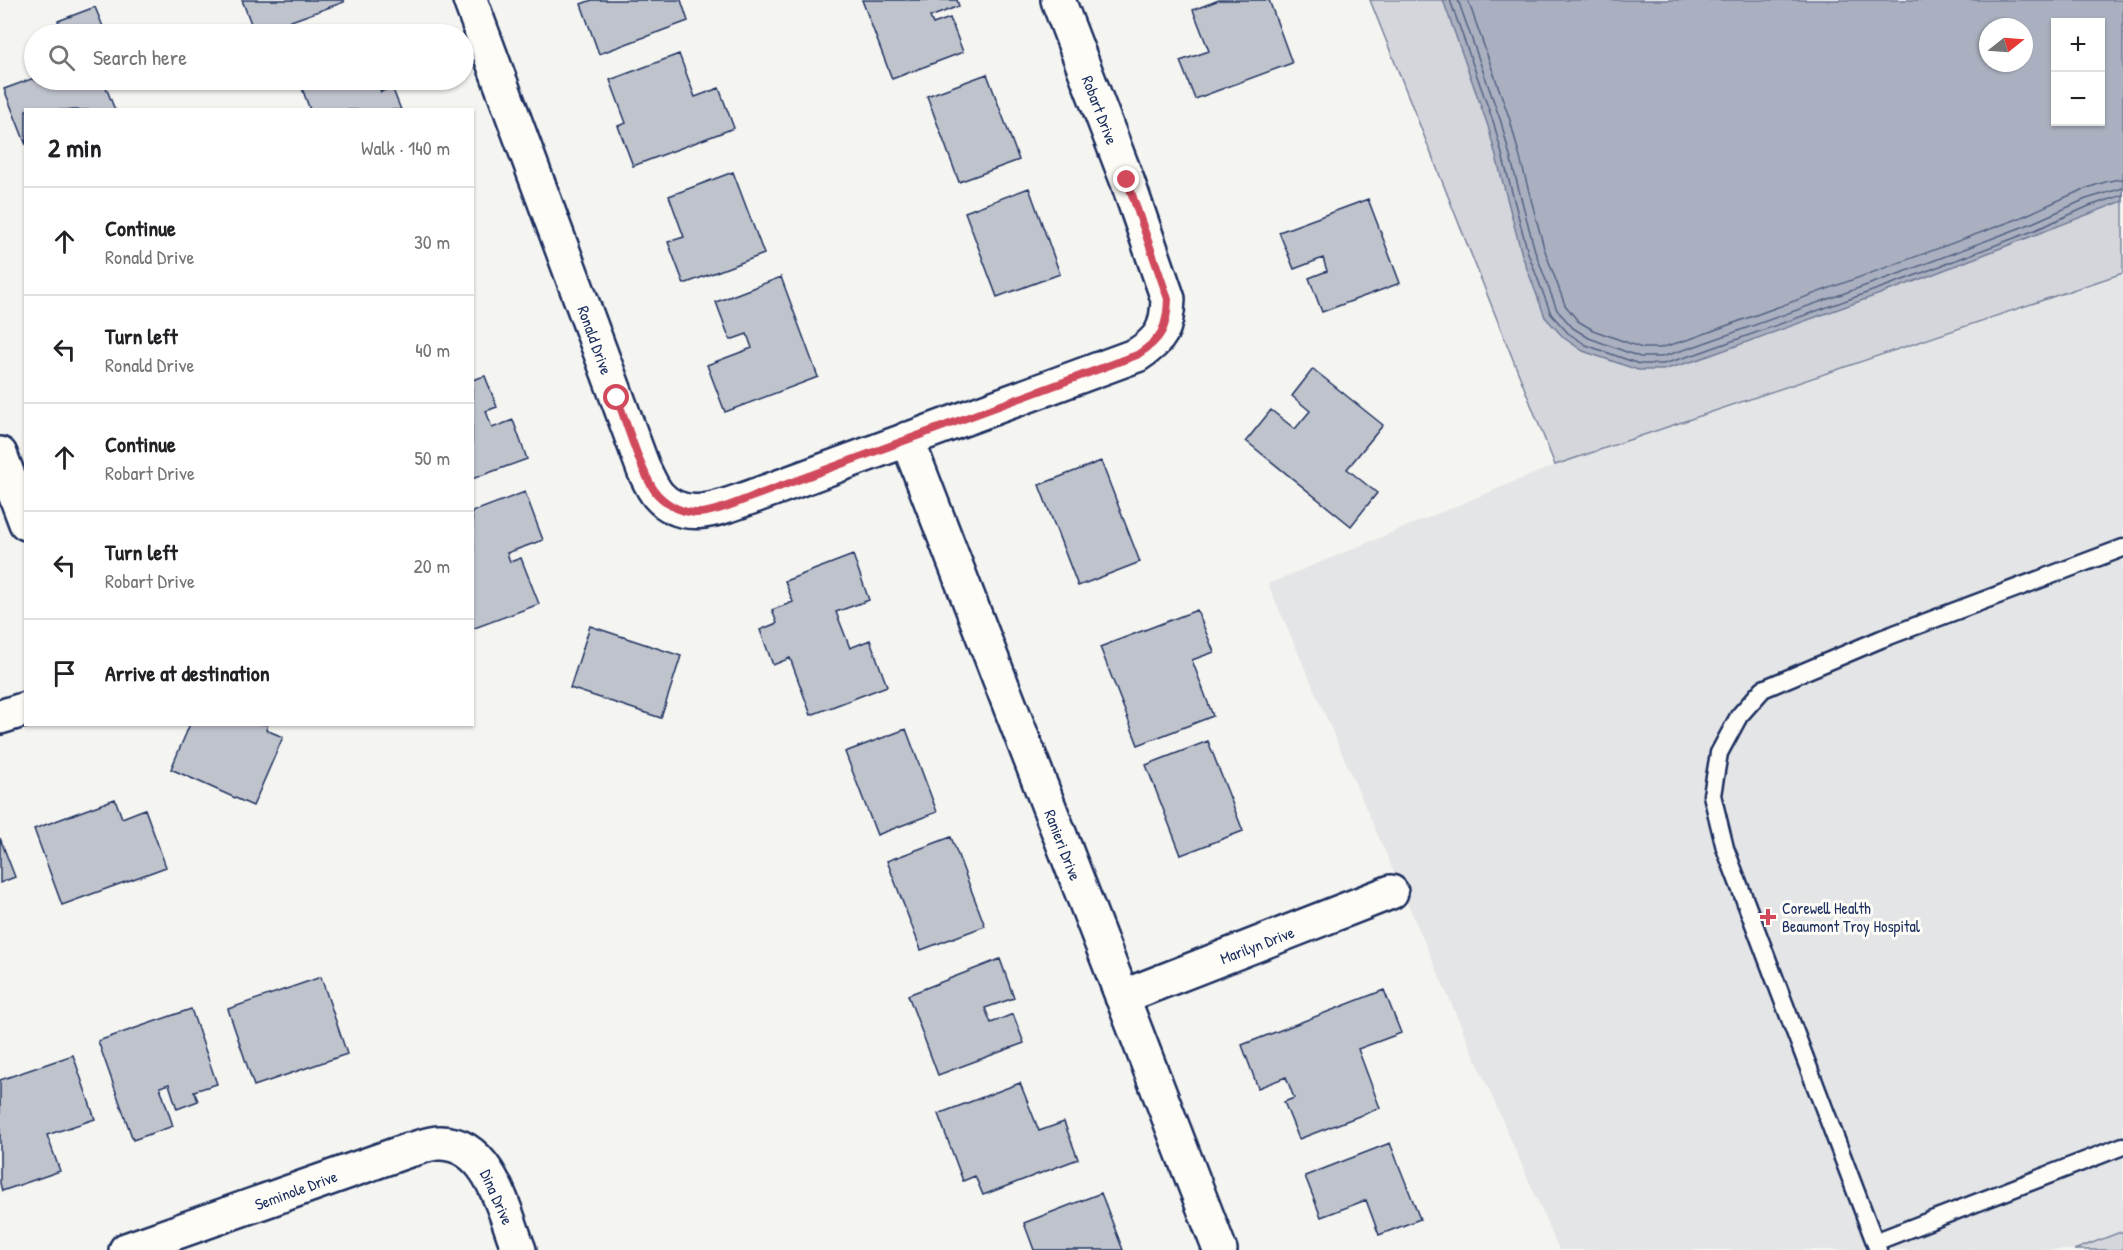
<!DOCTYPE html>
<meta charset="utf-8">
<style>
body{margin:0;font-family:"Patrick Hand",sans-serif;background:#f6f6f6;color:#202124}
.controls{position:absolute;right:18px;top:18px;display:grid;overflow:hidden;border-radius:0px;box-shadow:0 2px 4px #0004}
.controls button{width:54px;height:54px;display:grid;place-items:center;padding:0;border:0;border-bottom:2px solid #e0e0e0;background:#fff;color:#202124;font:30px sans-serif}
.compass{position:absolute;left:1979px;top:18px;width:54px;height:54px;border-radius:50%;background:#fff;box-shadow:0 2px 4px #0004;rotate:73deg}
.stop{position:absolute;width:18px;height:18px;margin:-14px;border:4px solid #d1495b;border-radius:50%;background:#fff}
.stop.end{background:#d1495b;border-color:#fff;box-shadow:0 2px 6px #0008}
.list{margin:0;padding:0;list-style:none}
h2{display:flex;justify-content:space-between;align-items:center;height:78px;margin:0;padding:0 24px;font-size:26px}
h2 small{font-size:20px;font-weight:400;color:#757577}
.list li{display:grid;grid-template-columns:39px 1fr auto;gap:18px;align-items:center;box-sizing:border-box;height:108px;padding:0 24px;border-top:2px solid #e0e0e0}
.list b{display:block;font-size:22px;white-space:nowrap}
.list p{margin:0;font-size:20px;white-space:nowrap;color:#757577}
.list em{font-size:20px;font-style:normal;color:#757577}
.icon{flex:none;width:33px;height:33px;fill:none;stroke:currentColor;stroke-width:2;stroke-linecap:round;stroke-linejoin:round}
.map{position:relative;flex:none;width:2123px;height:1250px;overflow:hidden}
.search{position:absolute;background:#fff;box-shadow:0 2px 4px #0004;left:24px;top:24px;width:450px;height:66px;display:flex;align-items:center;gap:15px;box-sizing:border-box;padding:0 21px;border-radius:33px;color:#757577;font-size:22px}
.panel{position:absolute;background:#fff;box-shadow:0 2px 4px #0004;left:24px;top:108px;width:450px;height:618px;border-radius:0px}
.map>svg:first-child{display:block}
</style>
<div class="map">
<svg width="2123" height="1250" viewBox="0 0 2123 1250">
<rect width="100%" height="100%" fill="#f4f4f1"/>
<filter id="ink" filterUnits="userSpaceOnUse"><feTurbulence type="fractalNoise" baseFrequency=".0167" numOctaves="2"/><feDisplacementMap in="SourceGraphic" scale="12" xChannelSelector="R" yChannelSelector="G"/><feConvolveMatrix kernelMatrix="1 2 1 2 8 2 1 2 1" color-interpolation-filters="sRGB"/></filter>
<g filter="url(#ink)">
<!-- built -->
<path fill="#e4e5e6" d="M2123 272V1250H1559L1268 584 1555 465Z"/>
<!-- green -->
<path fill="#d4d6db" stroke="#78829c" stroke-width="1.5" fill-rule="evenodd" d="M1370 0H2123V273L1555 465ZM2056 22H2100V122H2056ZM1988 27H2024V63H1988Z
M2123 1231V1250H2074Z"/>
<!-- water -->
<path fill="#aab0bf" stroke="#717c98" stroke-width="1.5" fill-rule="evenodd" d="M1443 0H2123V201L1905 285 1697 360 1663 370H1638L1583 351 1564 338 1545 317 1522 255 1488 126ZM2056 22H2100V122H2056ZM1988 27H2024V63H1988Z"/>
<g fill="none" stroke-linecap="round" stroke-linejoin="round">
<!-- shore -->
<path stroke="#546385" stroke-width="1.5" d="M1450 0 1494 124 1528 253 1551 314 1568 333 1586 345 1639 364H1663L1696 354 1903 280 2033 231 2089 206 2123 195
M1458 0 1501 122 1535 251 1557 310 1573 328 1589 338 1640 357H1661L1693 347 1901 273 2030 224 2086 199 2123 188
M1468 0 1510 120 1544 248 1565 305 1578 321 1593 330 1642 348H1660L1690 339C1798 300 1905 261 2012 221 2041 210 2094 180 2123 179"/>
</g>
<!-- building -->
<path fill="#bfc3cc" stroke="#1b2f5e" stroke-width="1.5" d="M242 0H344V2L255 34Z
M592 0H681L688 21 599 54 581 4Z
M862 0H957L959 6 930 17 933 24 950 18 963 52 892 79Z
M1219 0H1269L1292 63 1195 99 1180 61 1209 51 1193 10Z
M95 7 106 34H62L58 21Z
M679 54 695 97 719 88 734 128 633 166 618 126 626 123 610 80Z
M987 74 1019 160 959 182 927 96Z
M34 78V80H103L115 110H26V145L4 89Z
M299 80H376L381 92 392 87 401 110H310Z
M733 172 764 254 684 284 668 242 684 237 669 196Z
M1029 188 1060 274 997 297 965 212Z
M1368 199 1400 283 1322 312 1309 278 1327 271 1323 258 1294 269 1279 232Z
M781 277 818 377 725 412 707 365 752 348 747 334 730 340 716 302Z
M1313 369 1383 425 1347 469 1377 493 1351 526 1246 441 1271 410 1295 429 1310 411 1292 396Z
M485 376 497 407 486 411 492 428 513 420 527 459 472 479V380Z
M1101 461 1140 562 1078 586 1039 485Z
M525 492 543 540 507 553 510 562 521 558 539 604 472 629V554L474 553 472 512Z
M853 555 869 600 836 612 850 648 870 640 887 686 811 715 790 658 773 665 760 630 777 623 772 610 793 602 785 581Z
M1197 610 1214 652 1192 660 1213 716 1138 745 1100 647Z
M590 626 681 656 661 718 570 688Z
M190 724H268L266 730 283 737 253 806 171 769Z
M906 729 937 812 877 835 845 752Z
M1208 741 1243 831 1181 855 1146 765Z
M115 799 122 818 145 809 166 867 62 905 34 829Z
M951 837 985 926 921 950 887 861Z
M0 838 15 877 0 883Z
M1000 959 1014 998 985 1008 991 1023 1013 1014 1024 1043 938 1075 908 995Z
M321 977 347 1054 254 1086 228 1009Z
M1384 990 1401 1033 1358 1049 1380 1108 1299 1139 1284 1102 1294 1098 1286 1077 1258 1088 1242 1045Z
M191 1009 217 1084 194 1091 198 1101 177 1109 169 1084 160 1087 173 1126 133 1140 98 1041Z
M73 1055 95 1119 47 1135 60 1171 2 1191 0 1183V1080Z
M1020 1083 1039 1131 1064 1122 1078 1159 983 1195 975 1176 963 1181 938 1114Z
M1390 1143 1420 1219 1379 1235 1366 1200 1321 1217 1305 1176Z
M1101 1193 1123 1250H1034L1024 1223Z"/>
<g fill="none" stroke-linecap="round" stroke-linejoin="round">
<defs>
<path id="service" d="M1875 1242 2123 1146
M1878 1250 1725 848 1712 795 1719 753 1739 716 1763 689 1881 639 2123 548"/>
<path id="minor" d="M470 0 644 470C648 478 652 488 658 495 685 526 724 506 757 495L1137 355C1162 339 1167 328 1168 299L1127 180 1058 0
M907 439 1220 1250
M0 454 26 523
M0 717 26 709
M1122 997 1391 892
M126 1250 409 1150C419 1148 431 1142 441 1143 491 1144 504 1212 519 1250"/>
</defs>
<!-- service casing -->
<use href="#service" stroke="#1b2f5e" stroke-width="21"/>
<!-- minor casing -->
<use href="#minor" stroke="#1b2f5e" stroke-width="38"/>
<!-- service -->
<use href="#service" stroke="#fdfcf7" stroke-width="16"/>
<!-- minor -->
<use href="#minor" stroke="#fdfcf7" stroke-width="33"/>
</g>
</g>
<g fill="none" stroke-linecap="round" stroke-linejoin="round" filter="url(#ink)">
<!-- route -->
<path stroke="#d1495b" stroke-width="8" d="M617 398C626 421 643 479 658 495 668 505 681 512 695 513 712 514 740 501 757 495L1137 355C1162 339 1167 328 1168 299L1127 180"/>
</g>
<!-- markers -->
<path fill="#d1495b" stroke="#fdfcf7" stroke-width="2" d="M1765 908h6v6h6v6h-6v6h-6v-6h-6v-6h6z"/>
<g text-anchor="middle" stroke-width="6" stroke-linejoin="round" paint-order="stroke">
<!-- street labels -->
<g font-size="16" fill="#1b2f5e" stroke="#fdfcf7">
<text transform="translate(1100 110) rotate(69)" y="6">Robart Drive</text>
<text transform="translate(595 340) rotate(70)" y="6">Ronald Drive</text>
<text transform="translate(1063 845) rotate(69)" y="6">Ranieri Drive</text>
<text transform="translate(1257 945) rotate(-21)" y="6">Marilyn Drive</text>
<text transform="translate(296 1190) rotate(-20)" y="6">Seminole Drive</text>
<text transform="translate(497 1197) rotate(66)" y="6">Dina Drive</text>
</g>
<!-- poi labels -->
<g font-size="16" fill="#1b2f5e" stroke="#fdfcf7" text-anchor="start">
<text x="1782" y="914">Corewell Health<tspan x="1782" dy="18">Beaumont Troy Hospital</tspan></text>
</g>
</g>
</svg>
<div class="controls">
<button>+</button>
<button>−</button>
</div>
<svg class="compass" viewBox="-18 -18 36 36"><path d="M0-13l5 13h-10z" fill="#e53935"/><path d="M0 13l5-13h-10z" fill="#757577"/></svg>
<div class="stop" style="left:617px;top:398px"></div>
<div class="stop end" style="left:1127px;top:180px"></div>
<div class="search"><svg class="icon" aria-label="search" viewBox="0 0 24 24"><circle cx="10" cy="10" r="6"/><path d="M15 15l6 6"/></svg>Search here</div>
<section class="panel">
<h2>2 min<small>Walk · 140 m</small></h2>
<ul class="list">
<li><svg class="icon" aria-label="ahead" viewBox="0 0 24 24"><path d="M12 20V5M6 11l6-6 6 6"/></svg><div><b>Continue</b><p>Ronald Drive</p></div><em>30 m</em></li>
<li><svg class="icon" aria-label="left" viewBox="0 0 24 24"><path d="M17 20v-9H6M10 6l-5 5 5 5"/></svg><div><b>Turn left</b><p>Ronald Drive</p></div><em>40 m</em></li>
<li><svg class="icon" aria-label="ahead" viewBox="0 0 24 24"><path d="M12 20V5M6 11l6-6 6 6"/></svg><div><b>Continue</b><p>Robart Drive</p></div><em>50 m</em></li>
<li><svg class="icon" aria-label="left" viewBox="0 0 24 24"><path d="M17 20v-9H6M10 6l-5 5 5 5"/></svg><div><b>Turn left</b><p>Robart Drive</p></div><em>20 m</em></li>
<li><svg class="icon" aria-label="arrive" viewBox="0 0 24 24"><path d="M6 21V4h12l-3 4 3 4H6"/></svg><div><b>Arrive at destination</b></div></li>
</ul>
</section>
</div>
